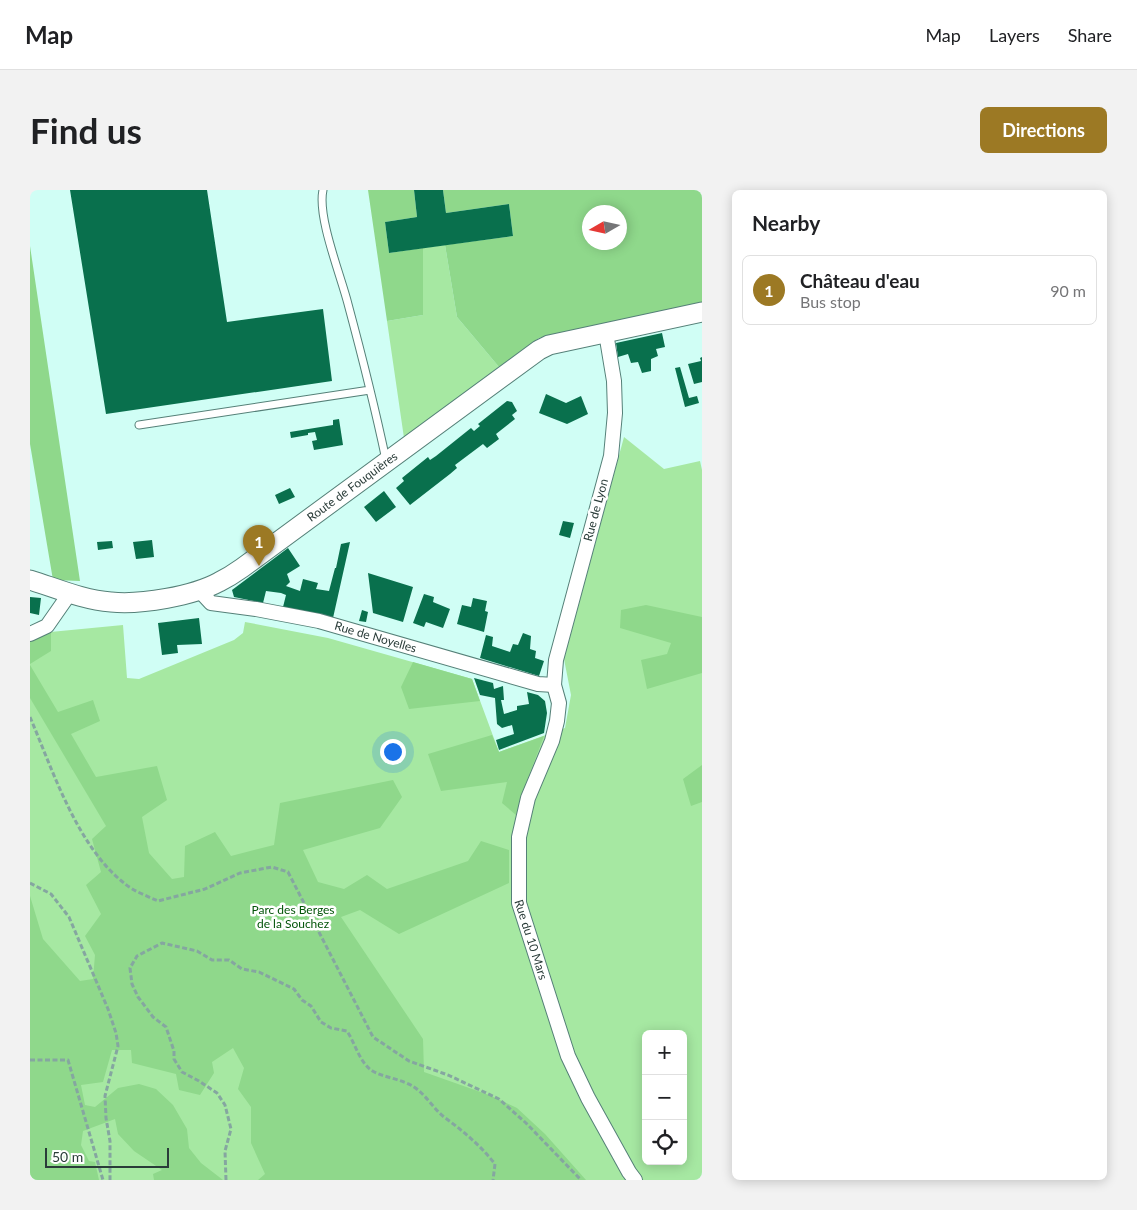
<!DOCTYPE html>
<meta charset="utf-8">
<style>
body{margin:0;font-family:Lato,sans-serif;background:#f2f2f2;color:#202124}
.controls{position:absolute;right:15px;bottom:15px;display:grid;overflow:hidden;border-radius:8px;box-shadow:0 2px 12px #0003}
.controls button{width:45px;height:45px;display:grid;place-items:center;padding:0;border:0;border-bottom:1px solid #e0e0e0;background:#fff;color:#202124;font:25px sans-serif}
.compass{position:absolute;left:552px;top:15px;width:45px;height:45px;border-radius:50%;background:#fff;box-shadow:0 2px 12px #0003;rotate:261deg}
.scale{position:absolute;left:15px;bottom:12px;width:124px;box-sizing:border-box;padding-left:5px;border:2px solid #2a3c39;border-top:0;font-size:14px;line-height:18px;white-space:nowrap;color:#2a3c39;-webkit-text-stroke:4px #fff;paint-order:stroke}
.you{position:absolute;left:362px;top:561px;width:18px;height:18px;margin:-12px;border:4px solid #fff;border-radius:50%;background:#1a73e8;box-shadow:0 0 0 8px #1a73e833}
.badge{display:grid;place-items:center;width:32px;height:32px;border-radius:50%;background:#9c7924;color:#fff;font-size:16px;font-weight:700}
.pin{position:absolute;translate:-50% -41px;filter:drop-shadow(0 1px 2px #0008)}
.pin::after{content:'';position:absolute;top:26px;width:18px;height:15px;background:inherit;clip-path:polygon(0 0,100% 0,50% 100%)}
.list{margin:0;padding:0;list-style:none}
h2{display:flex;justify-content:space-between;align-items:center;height:65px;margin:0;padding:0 20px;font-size:21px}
h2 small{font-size:16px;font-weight:400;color:#757577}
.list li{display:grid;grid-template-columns:32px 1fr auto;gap:15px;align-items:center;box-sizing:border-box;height:70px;margin:0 10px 10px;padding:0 10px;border:1px solid #e0e0e0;border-radius:8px}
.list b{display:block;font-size:19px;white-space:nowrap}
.list p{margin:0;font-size:16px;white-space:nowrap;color:#757577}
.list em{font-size:16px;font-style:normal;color:#757577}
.icon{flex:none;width:28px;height:28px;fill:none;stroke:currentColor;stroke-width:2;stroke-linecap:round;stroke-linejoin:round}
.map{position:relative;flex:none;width:672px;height:990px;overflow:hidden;border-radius:8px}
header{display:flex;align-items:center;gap:30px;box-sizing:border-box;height:70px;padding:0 25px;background:#fff;border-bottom:1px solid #e0e0e0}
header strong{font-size:24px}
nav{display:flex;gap:28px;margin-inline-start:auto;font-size:18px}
.intro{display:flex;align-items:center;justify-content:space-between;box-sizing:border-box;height:120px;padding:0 30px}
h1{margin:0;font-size:35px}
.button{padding:12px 22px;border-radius:8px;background:#9c7924;color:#fff;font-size:18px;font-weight:700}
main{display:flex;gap:30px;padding:0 30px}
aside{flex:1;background:#fff;border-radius:8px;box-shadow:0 2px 12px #0003}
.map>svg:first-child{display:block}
</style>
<header>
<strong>Map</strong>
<nav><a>Map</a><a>Layers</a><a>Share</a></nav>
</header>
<div class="intro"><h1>Find us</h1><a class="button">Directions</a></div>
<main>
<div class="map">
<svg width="672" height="990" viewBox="0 0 672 990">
<rect width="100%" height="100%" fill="#d0fef5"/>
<!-- green -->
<path fill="#a6e8a2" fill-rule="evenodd" d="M415 55 427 127 469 177 374 248 357 131 393 125V58Z
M594 247 634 279 670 271 672 280V990H0V447L10 443 93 435 97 488 109 489 204 450 213 443 215 432 298 448 442 489 469 562 535 538 541 505 534 469ZM616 844H653V971H616Z"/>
<!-- forest -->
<path fill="#8fd88b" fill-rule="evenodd" d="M338 0H384L387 27 355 32 359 63 393 58V125L357 131Z
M413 0H672V112L509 148 469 177 427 127 415 55 483 46 479 14 416 23ZM560 22H590V52H560Z
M0 56 50 391 23 390 0 254Z
M616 415 672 427V483L617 499 611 470 637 464 641 453 590 438 591 420Z
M21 442V461L0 474V447L10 443Z
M383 472 442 489 450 511 379 519 371 497Z
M0 475 28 522 63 510 70 531 41 544 66 587 127 576 137 610 112 627 119 663 142 689 154 687 155 656 185 642 201 666 244 655 250 613 363 590 372 607 350 638 273 660 288 692 314 699 337 685 357 699 438 671 451 651 479 660V693L369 744 330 720 311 727 393 849 394 882 459 905 487 918 515 944 556 990H228L235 984 221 953V917L208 899 214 878 203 858 182 872 184 883 170 905 149 900 146 884 102 873 101 860H82L73 892 51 895 55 915 65 917 88 898 109 894 126 899 143 915 157 939 159 958 171 973 193 990H124L123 984 132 980 104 961 88 944 85 929 53 941 51 955 59 971 65 972 69 990H0V706L13 749 50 791 63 789 65 765 55 746 71 724 56 695 71 682 62 649 76 636 0 508Z
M462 545 469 562 514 546 496 593 486 625 472 613 477 592 411 601 398 564Z
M672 575V612L661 616 653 589Z"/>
<!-- building -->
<path fill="#09704d" d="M40 0H177L197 132 293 119 302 191 76 224Z
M384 0H413L416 23 479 14 483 46 359 63 355 32 387 27Z
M632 143 635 157 626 159 628 166 621 169V181L612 183 608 172 601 173 598 164 588 167 586 153Z
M672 167V192L664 194 658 174 671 171 670 168Z
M650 177 659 208 667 206 669 213 655 217 645 178Z
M516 204 536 213 551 206 558 224 537 234 509 223Z
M477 211 482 212 487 221 482 225 485 229 466 244 469 249 457 258 453 254 425 275 427 278 420 284 380 315 366 298 374 291 372 288 398 267 400 270 406 266 441 238 444 241 450 236 448 234Z
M309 229 313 255 284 260 282 251 287 250 285 242 278 243V245L261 248 260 242 303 235V230Z
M260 298 265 307 249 314 245 305Z
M354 301 366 317 346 332 334 317Z
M533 331 544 333 540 348 529 345Z
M122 350 124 367 106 369 103 352Z
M82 351 83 358 68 360 67 352Z
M320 352 303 428 253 417 256 405 251 403 236 401 233 413 204 407 202 400 258 358 270 376 257 384 260 392 256 396 270 401 273 389 288 393 286 399 299 401 305 378H306L311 354Z
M338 383 383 397 373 432 343 423Z
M394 404 404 407 403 412 420 419 413 438 396 432 394 437 383 433Z
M0 407 11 408 9 425 0 423Z
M443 408 457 411 455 421 458 422 454 442 427 434 432 415 441 417Z
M332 420 338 422 336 432 329 431Z
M169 428 172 454 147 455 148 463 132 465 128 433Z
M493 443 501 446 500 459 506 461 505 468 514 471 509 486 450 468 456 445 463 447 462 456 480 462 483 454 488 455Z
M444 488 463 493 464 499 473 496 474 510H471L474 524 487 520V516L499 514 497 502 508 505 515 511 517 523 514 543 469 560 466 550 484 544 482 535 472 538 467 534 465 508 450 505Z"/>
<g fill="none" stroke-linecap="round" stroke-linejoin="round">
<defs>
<path id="lane" d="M293 0C287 27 311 86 318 114 332 166 345 218 356 270
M109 235 340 200"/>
<g id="street">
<path id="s1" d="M576 143 584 191 585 223 581 266 526 470 524 495 529 513 527 531 522 551 498 608 489 647V713L538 866 558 908 599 982 605 990"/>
<path id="s2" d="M169 400 181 413 226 419 289 431 508 494 524 495"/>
<path d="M0 444 17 436 40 403"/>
</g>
<g id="secondary">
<path id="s3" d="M0 390C26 398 53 410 81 412 111 415 163 406 189 392 197 388 205 383 212 378L509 160 519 155 672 122"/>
</g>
</defs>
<!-- lane casing -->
<use href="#lane" stroke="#558078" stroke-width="9"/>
<!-- street casing -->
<use href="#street" stroke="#558078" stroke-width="16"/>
<!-- secondary casing -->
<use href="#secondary" stroke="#558078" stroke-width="21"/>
<!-- path -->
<path stroke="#85a6a0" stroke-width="3" stroke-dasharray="5 2.5" stroke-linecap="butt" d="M0 527C23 581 47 656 94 693 103 701 117 706 128 711L175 699 210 683 242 677 258 682 343 847 379 871 418 885 469 909 496 933 551 990
M0 693 21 704 39 727 78 819 86 843 88 856 75 906 76 928 80 951V990
M0 870H38L73 990
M196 990 195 961 201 939 195 915 187 903 169 891 152 882 144 869V861L136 837 123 827 108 807 102 794 100 778 107 766 132 753 167 761 182 770H199L212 779 229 782 264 799 272 810 281 816 291 832 301 838 317 841C325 853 329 871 341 880 351 887 372 889 384 897 396 905 403 918 414 927 433 941 450 955 465 974L463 990"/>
<!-- lane -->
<use href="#lane" stroke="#fff" stroke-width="7"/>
<!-- street -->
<use href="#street" stroke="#fff" stroke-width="14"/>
<!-- secondary -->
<use href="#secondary" stroke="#fff" stroke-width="19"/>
</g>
<g text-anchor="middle" stroke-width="5" stroke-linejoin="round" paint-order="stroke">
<!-- street labels -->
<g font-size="12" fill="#2a3c39" stroke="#fff">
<text dy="4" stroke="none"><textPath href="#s3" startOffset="359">Route de Fouquières</textPath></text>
<text transform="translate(566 320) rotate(-75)" y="4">Rue de Lyon</text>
<text dy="4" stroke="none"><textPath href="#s2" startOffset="186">Rue de Noyelles</textPath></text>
<text dy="4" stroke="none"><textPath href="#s1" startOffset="624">Rue du 10 Mars</textPath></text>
</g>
<!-- park labels -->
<g font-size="12" fill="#035409" stroke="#fff">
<text x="263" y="724">Parc des Berges<tspan x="263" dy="14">de la Souchez</tspan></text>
</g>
</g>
</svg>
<div class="controls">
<button>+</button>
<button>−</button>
<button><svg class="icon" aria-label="locate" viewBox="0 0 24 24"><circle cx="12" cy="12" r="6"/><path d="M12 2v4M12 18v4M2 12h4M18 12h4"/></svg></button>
</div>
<svg class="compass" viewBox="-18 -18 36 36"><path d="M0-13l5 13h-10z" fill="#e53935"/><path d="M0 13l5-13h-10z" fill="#757577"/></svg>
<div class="scale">50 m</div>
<div class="you"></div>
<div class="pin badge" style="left:229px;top:376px">1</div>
</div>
<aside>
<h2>Nearby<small></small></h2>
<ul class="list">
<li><span class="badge">1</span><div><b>Château d'eau</b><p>Bus stop</p></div><em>90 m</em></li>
</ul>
</aside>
</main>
